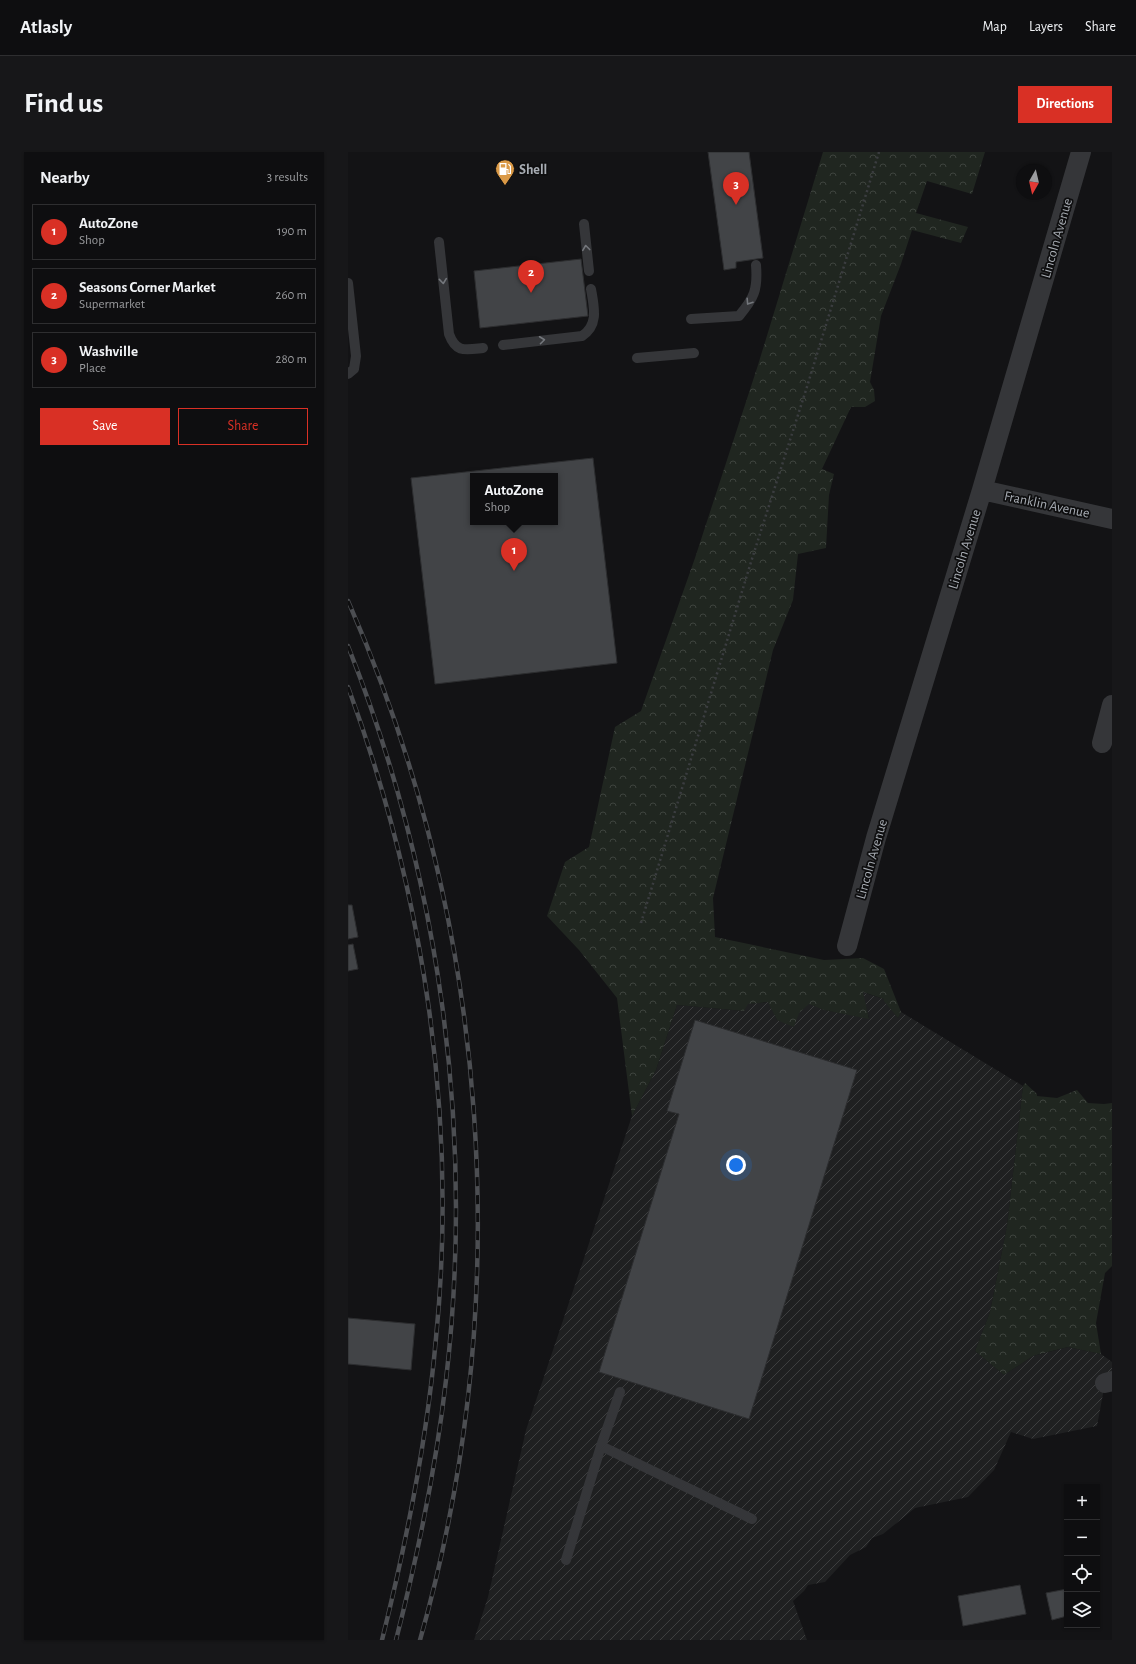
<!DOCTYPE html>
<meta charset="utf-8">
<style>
body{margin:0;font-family:"Alegreya Sans",sans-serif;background:#171719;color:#f1f3f6}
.controls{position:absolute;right:12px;bottom:12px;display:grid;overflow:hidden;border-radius:0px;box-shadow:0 1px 3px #0004}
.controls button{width:36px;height:36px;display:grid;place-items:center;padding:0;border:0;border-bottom:1px solid #2e2e30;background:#0e0e10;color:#f1f3f6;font:20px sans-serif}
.compass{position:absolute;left:668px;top:12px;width:36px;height:36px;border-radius:50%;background:#0e0e10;box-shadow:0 1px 3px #0004;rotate:188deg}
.you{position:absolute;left:388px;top:1013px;width:14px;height:14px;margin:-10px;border:3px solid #fff;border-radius:50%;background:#1a73e8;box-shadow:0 0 0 6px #1a73e833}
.badge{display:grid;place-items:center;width:26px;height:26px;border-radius:50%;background:#d93025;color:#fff;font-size:13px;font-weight:700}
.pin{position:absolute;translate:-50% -33px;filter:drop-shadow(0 1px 2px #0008)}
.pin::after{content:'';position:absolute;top:21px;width:14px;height:12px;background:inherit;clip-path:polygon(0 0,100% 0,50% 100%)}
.popup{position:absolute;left:122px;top:321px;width:88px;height:52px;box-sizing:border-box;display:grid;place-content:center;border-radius:0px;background:#0e0e10;filter:drop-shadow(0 1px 3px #0005);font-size:13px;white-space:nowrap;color:#9b9c9f}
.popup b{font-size:15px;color:#f1f3f6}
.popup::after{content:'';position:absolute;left:50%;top:100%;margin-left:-8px;border:8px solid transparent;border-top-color:#0e0e10}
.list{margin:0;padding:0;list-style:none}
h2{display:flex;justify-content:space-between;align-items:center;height:52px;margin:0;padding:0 16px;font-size:17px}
h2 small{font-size:13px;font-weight:400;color:#9b9c9f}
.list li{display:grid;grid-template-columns:26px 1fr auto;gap:12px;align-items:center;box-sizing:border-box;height:56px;margin:0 8px 8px;padding:0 8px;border:1px solid #2e2e30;border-radius:0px}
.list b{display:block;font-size:15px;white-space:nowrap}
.list p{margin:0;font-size:13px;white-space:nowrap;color:#9b9c9f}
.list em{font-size:13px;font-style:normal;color:#9b9c9f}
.actions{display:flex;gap:8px;padding:12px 16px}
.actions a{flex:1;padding:9px 0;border:1px solid #d93025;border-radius:0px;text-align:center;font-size:14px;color:#d93025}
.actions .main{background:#d93025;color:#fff}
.icon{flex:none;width:22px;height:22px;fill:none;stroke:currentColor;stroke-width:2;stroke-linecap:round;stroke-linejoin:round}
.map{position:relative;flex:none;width:764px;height:1488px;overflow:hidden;border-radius:0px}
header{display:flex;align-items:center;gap:24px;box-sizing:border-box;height:56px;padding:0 20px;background:#0e0e10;border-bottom:1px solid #2e2e30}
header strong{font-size:19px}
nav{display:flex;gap:22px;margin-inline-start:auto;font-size:14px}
.intro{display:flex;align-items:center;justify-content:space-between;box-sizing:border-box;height:96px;padding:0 24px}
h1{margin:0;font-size:28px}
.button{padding:10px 18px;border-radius:0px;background:#d93025;color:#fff;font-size:14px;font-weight:700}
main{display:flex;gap:24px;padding:0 24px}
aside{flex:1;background:#0e0e10;border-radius:0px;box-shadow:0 1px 3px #0004}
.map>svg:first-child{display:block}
</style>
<header>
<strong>Atlasly</strong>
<nav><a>Map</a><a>Layers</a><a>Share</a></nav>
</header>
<div class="intro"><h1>Find us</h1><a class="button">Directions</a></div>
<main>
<aside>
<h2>Nearby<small>3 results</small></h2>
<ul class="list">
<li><span class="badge">1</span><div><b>AutoZone</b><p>Shop</p></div><em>190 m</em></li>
<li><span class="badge">2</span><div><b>Seasons Corner Market</b><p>Supermarket</p></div><em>260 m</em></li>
<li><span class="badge">3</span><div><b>Washville</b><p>Place</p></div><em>280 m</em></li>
</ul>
<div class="actions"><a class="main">Save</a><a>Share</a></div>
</aside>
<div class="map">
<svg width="764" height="1488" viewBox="0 0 764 1488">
<defs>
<pattern id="industrial-furrows" width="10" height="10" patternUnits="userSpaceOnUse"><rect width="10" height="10" fill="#1f2021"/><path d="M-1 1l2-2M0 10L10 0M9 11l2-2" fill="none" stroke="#3d3e3f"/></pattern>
<pattern id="forest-crowns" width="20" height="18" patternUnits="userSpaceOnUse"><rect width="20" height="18" fill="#202620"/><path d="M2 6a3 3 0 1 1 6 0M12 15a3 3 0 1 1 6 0" fill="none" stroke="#3e433e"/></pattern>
</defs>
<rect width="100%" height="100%" fill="#131315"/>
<!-- industrial -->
<path fill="url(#industrial-furrows)" d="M514 840 536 847 550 866 553 860 675 934 659 1074 642 1160 627 1199 656 1223 685 1204 720 1195 753 1202 764 1210V1226L757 1231 749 1274 685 1287 663 1280 646 1318 620 1345 567 1356 535 1382 524 1386 518 1395 502 1403 477 1430 460 1433 456 1439 445 1449 459 1488H126L140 1445 178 1278 284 964 308 918 329 853 396 859 399 852 421 850 429 868 451 861 461 851 476 858 521 866Z"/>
<!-- forest -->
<path fill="url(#forest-crowns)" d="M475 0H637L624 42 579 29 568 61 620 75 613 91 564 78 553 112 533 164 522 230 526 238 527 249 517 255H503L474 317 486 322 481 343 478 396 450 402 445 448 425 498 365 746 367 785 476 808 515 806 536 817 553 860 550 866 536 849V847L515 840 521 867 476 858 461 852 451 861 446 875 429 868 420 850 400 852 396 859 329 853 308 918 284 964 269 846 231 798 199 764 217 710 241 695 267 575 293 559 347 406 410 213Z
M677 931 689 942V944L709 946 729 938 740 951 756 952 764 951V1114L757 1121 748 1171 753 1202 720 1195 692 1202 685 1204 656 1223 627 1199 642 1160 659 1074 675 934Z"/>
<!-- building -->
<path fill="#424447" stroke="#2d2e30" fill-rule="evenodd" d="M360 0H401L415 106 388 110V116L376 118Z
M233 107 240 164 132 176 126 119Z
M245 306 269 511 87 532 63 326ZM125 324H207V370H125Z
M0 753H4L10 785 0 787Z
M5 792 10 817 0 819V793Z
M347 868 509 918 401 1267 251 1220 331 962 319 959Z
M0 1166 67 1172 63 1218 0 1212Z
M672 1433 678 1462 615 1474 610 1444Z
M719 1437V1464L704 1468 698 1441Z"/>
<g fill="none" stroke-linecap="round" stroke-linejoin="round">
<!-- path -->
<path stroke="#3b3d40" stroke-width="2.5" stroke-dasharray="2 3" stroke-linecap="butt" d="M293 771 403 410 458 238 531 0"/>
<!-- lane -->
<path stroke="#353639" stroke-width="10" d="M236 72 241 119
M91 90 101 182C108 201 117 198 135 196
M0 131 8 204 6 217 0 222
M343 167 391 164C406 146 410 138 408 113
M155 193 234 184C251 173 246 155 243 137
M289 206 346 201
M253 1294 272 1240
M218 1408 253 1294 404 1367"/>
<!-- street -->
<path stroke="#353639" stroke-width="20" d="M634 338 764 367
M754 591 764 553
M499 794 528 686 634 338 733 0
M757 1231 764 1229"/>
<defs>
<path id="rail" d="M0 449C143 775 169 1146 72 1488
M0 494C92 726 127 980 98 1228 88 1316 70 1402 48 1488
M0 535C76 742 110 966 88 1186 79 1288 59 1388 34 1488"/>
</defs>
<!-- rail casing -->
<use href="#rail" stroke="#4c4e52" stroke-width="4.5"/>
<!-- rail -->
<use href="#rail" stroke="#0e0e0f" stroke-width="3" stroke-dasharray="9" stroke-linecap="butt"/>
</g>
<!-- one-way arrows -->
<defs><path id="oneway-chevron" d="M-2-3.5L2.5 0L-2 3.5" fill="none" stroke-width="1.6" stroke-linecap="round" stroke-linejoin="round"/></defs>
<g stroke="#74777c">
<use href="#oneway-chevron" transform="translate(238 96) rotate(-97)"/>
<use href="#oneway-chevron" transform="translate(95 129) rotate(84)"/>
<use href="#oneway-chevron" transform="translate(401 150) rotate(123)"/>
<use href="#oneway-chevron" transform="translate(194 188) rotate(-7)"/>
</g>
<!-- icons -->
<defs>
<symbol id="fuel-pin" viewBox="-11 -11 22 30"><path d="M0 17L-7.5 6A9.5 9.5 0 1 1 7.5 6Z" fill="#da9946" stroke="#0e0e0f"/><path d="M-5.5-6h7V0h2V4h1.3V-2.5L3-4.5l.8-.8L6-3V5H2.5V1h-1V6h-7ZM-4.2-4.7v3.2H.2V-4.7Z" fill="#fff"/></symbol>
</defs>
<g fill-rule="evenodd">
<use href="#fuel-pin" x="146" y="6" width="22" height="30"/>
</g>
<g text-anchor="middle" stroke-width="3.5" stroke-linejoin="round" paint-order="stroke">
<!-- poi labels -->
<g font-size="14" font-weight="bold" fill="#a7acb3" stroke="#0e0e0f" text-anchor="start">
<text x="171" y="22">Shell</text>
</g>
<!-- street labels -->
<g font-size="14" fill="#a7acb3" stroke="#0e0e0f">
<text transform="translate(708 86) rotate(-74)" y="5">Lincoln Avenue</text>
<text transform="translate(699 352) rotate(12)" y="5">Franklin Avenue</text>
<text transform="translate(616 397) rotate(-73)" y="5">Lincoln Avenue</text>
<text transform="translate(523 707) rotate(-74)" y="5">Lincoln Avenue</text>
</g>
</g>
</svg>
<div class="controls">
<button>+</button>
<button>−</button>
<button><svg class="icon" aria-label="locate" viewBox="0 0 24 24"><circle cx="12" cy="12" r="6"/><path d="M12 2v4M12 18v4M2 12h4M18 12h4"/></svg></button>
<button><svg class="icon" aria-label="layers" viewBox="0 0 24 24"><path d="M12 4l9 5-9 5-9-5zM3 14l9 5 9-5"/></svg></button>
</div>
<svg class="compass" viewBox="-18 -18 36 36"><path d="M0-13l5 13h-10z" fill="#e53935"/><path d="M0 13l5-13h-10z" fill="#9b9c9f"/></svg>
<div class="you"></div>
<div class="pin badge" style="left:166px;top:419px">1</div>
<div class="popup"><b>AutoZone</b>Shop</div>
<div class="pin badge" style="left:183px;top:141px">2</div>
<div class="pin badge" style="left:388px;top:53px">3</div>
</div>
</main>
